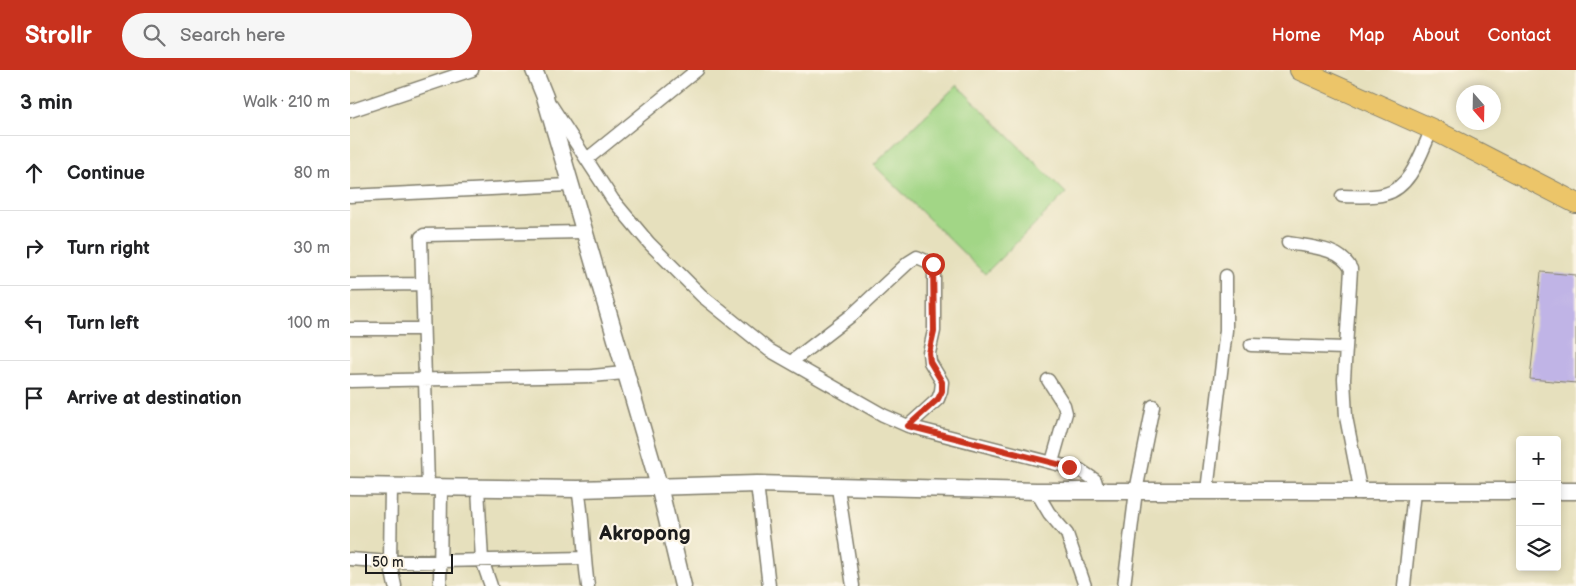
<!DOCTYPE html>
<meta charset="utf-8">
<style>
body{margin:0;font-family:"Balsamiq Sans",sans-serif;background:#f6f6f6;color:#202124}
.controls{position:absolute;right:15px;bottom:15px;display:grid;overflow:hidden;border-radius:5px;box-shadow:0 2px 8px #0003}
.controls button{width:45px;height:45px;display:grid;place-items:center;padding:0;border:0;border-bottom:1px solid #e0e0e0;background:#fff;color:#202124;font:25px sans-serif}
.compass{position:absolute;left:1106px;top:15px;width:45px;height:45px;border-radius:50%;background:#fff;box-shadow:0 2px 8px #0003;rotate:160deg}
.scale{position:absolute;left:15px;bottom:12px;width:88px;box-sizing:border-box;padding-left:5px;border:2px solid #1c1c1c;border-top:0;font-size:14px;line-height:18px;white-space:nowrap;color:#1c1c1c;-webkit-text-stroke:4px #fcf5e5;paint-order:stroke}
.stop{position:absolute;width:15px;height:15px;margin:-11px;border:4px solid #c8321e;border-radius:50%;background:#fff}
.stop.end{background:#c8321e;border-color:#fff;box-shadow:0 1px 5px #0008}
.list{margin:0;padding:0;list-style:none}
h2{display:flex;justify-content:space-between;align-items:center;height:65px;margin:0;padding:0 20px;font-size:21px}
h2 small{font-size:16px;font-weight:400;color:#757577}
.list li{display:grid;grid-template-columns:32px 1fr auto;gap:15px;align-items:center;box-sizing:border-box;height:75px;padding:0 20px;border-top:1px solid #e0e0e0}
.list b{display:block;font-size:19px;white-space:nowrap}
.list em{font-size:16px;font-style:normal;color:#757577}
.icon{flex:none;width:28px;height:28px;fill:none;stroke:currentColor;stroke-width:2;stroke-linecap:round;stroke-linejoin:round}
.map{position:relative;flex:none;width:1226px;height:516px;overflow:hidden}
header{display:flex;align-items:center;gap:30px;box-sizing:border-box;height:70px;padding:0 25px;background:#c8321e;color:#fff}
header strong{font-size:24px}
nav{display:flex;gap:28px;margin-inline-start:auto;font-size:18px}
.search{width:350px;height:45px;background:#f6f6f6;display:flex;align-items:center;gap:12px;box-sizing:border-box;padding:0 18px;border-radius:28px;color:#757577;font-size:19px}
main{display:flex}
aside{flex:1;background:#fff}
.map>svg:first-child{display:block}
</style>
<header>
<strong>Strollr</strong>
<div class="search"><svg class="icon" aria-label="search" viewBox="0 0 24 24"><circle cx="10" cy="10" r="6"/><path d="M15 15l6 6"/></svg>Search here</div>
<nav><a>Home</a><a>Map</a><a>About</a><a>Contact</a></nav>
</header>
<main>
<aside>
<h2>3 min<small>Walk · 210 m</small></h2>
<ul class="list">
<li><svg class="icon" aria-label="ahead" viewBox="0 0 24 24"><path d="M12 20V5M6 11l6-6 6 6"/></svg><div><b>Continue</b></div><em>80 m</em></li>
<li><svg class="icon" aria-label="right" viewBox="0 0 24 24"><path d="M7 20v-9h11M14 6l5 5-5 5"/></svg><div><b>Turn right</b></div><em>30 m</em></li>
<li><svg class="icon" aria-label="left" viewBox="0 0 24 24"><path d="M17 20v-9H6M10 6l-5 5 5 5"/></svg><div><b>Turn left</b></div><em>100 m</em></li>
<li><svg class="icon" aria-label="arrive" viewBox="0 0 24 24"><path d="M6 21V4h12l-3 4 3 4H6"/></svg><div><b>Arrive at destination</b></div></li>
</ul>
</aside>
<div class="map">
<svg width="1226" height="516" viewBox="0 0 1226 516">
<rect width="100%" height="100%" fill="#fcf5e5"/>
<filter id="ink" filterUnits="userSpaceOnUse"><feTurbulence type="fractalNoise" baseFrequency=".02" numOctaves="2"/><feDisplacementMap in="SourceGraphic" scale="10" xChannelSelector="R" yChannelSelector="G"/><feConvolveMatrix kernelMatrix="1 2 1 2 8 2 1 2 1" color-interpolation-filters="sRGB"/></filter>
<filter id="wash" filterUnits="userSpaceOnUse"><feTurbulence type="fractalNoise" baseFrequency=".0096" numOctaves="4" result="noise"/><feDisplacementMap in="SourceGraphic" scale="20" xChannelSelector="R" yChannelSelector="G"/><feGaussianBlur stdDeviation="1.12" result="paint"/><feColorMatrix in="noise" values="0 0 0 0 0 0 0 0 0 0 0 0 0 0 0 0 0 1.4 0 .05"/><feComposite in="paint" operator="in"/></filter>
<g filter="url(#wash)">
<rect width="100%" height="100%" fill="#e6e0bd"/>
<!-- green -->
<path fill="#a2d686" stroke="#5f7951" d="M607 15 716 123 635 204 524 95Z"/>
<g id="blocks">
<!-- building -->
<path fill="#c0b4e6" d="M1191 202 1226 205V313L1180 309Z"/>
</g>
</g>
<g filter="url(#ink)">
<use href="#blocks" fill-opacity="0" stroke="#817e6c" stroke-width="1"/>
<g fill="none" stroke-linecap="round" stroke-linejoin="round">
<defs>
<path id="minor" d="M201 35 263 130 299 173 352 226 419 280 533 345 558 356 730 400 745 410 748 420
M0 41 122 0
M237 89 347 0
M0 126 219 115
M992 126C1006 126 1022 128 1035 124 1062 117 1071 82 1082 59
M938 173C959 177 990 177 1001 199L994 309 996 347 1011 423
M0 215 71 214
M0 259H73
M901 275 995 278
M441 292 502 245 559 192 567 187 583 194 584 200V261L579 283 580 292 592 312 591 321 588 329 558 356
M698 310 714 335 716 343 702 392
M0 311 242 306 274 303
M407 414 419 516
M41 416 40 492 45 516
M78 417 71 167 74 165 233 162
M128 418 132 490 141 516
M488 418 503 516
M228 419C234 451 233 483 238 516
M686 421 699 443 717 464 735 516
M857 421 876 260V206
M0 489 40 492 234 488
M90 516 91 417
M774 516 786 421 803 336
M1054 516 1064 422"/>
<path id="tertiary" d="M184 0 195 27 309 416 333 516
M0 416 228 419 407 414 686 421H1170
M1207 421H1226"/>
<path id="primary" d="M950 0 1082 59 1226 133"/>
</defs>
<!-- minor casing -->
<use href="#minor" stroke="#817e6c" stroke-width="15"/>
<!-- tertiary casing -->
<use href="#tertiary" stroke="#817e6c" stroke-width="19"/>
<!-- primary casing -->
<use href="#primary" stroke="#817e6c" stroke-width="22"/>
<!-- minor -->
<use href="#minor" stroke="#fff" stroke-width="12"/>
<!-- tertiary -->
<use href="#tertiary" stroke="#fff" stroke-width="16"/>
<!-- primary -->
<use href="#primary" stroke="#ecc569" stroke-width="20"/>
</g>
</g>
<g fill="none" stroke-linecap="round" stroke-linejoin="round" filter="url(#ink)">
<!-- route -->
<path stroke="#c8321e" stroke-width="6" d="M583 194 584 261 579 283 580 292 592 312V321L588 329 558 356 719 397"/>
</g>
<g text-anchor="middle" stroke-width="4.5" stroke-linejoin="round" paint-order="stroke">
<!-- district labels -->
<g font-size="21" font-weight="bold" fill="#1c1c1c" stroke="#fcf5e5">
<text x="295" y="470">Akropong</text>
</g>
</g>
</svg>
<div class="controls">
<button>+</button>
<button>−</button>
<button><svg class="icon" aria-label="layers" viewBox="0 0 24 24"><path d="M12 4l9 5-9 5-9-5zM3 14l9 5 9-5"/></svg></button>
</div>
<svg class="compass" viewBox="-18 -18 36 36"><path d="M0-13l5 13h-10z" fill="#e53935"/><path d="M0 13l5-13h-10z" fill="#757577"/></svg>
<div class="scale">50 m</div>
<div class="stop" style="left:583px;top:194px"></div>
<div class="stop end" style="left:719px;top:397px"></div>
</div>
</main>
